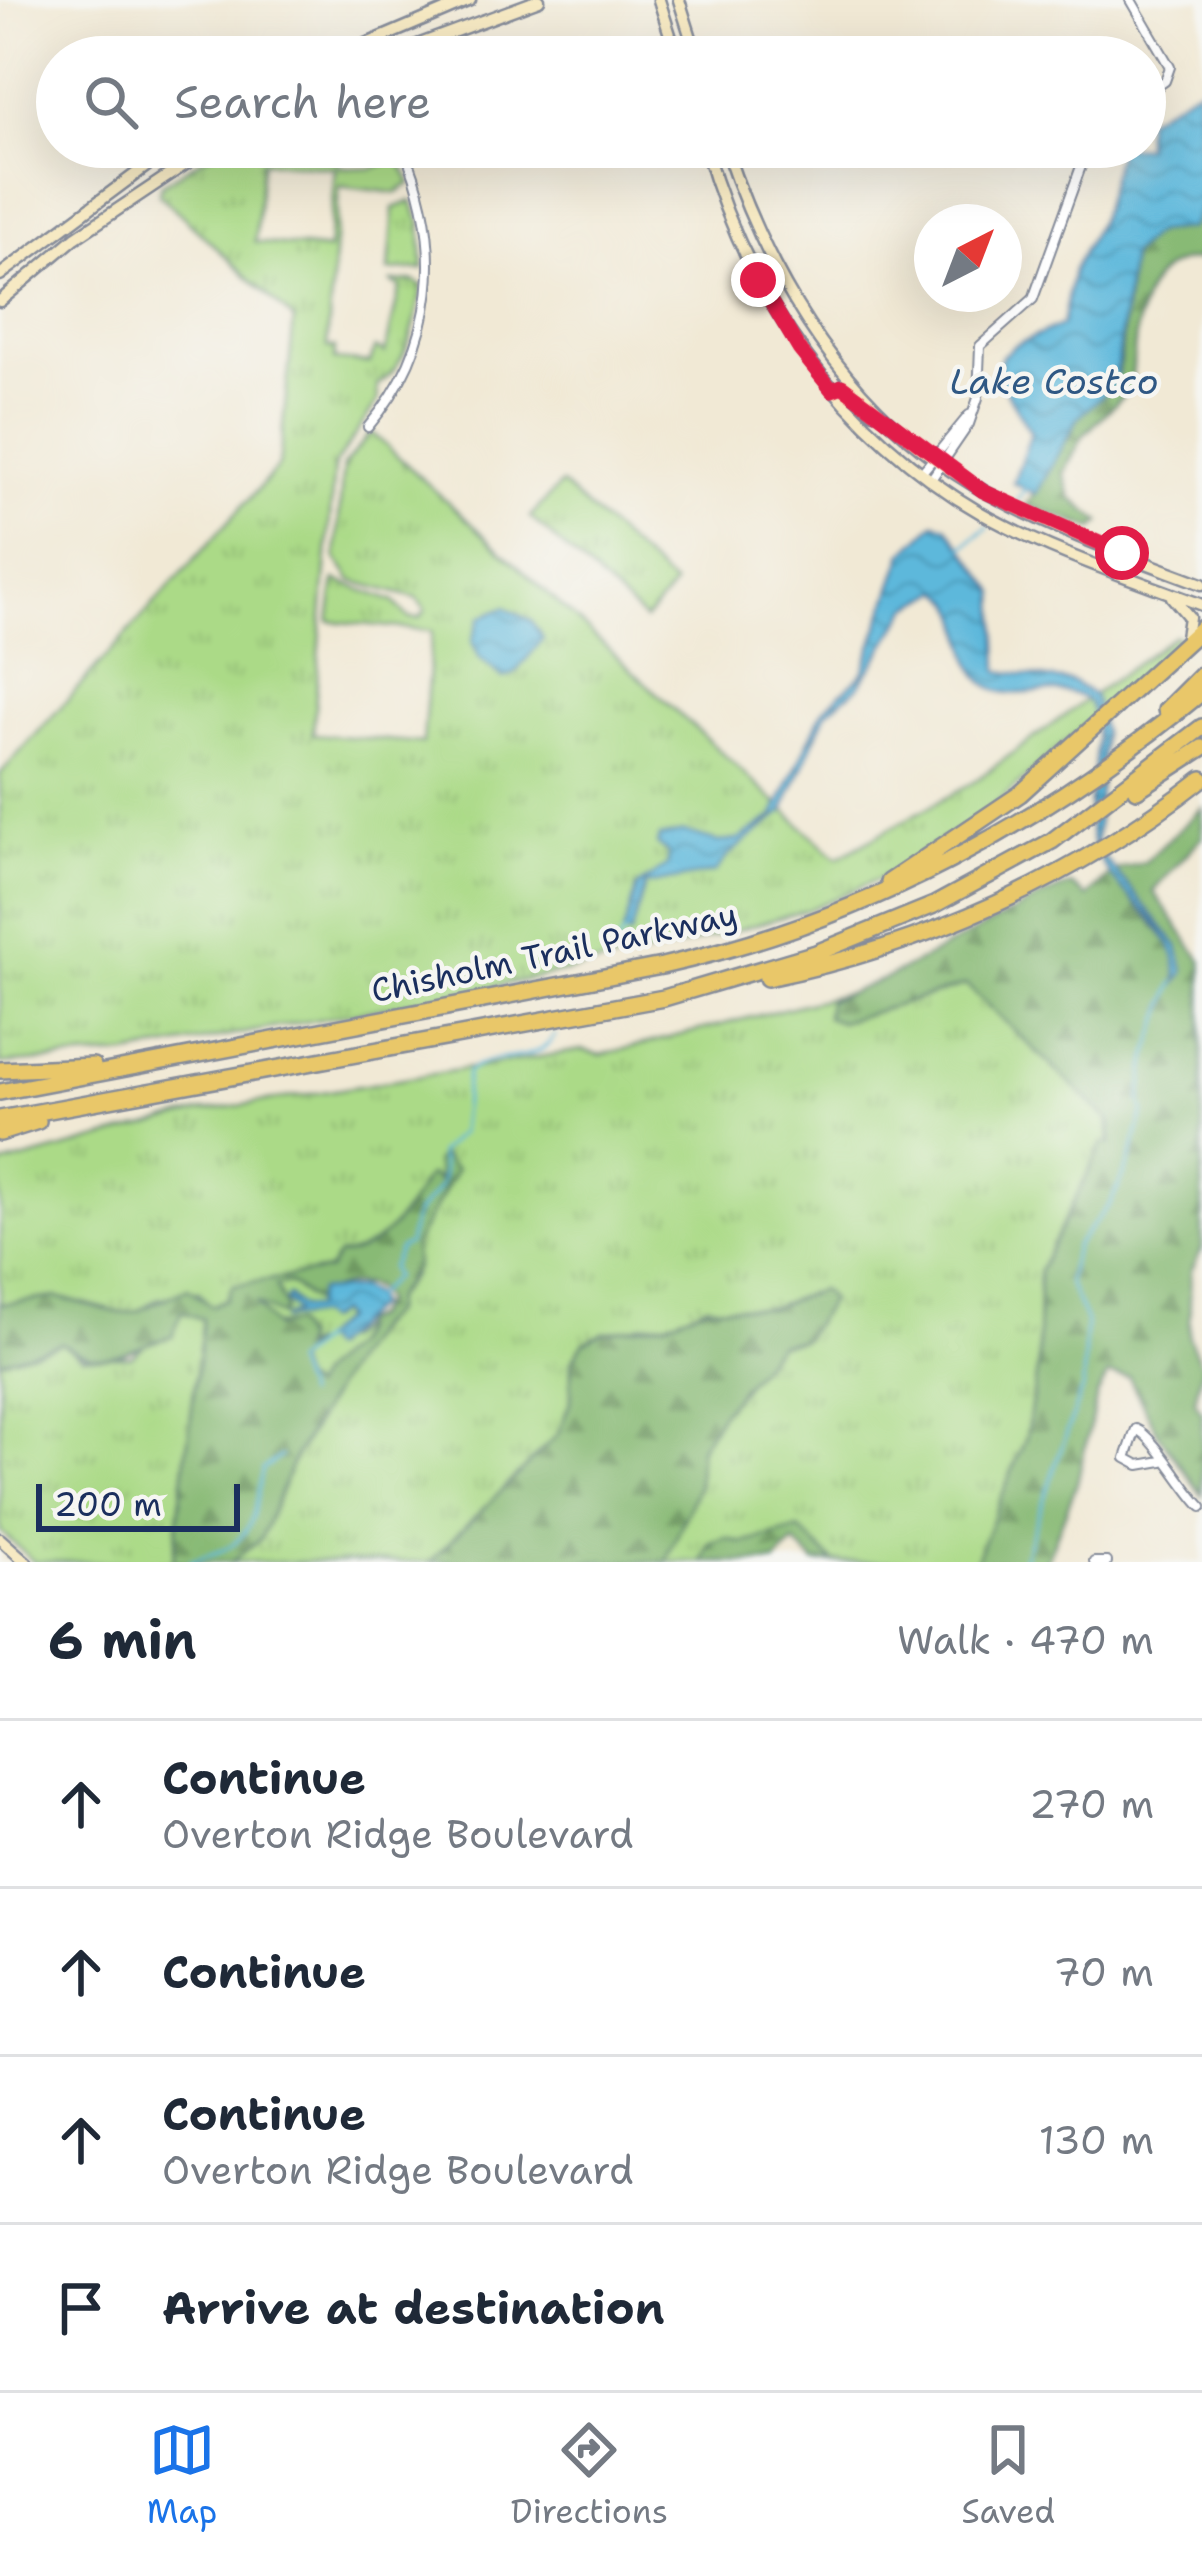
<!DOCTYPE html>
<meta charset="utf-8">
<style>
body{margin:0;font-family:"Shantell Sans",sans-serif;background:#f2f2f3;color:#1f2937}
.compass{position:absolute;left:914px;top:204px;width:108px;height:108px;border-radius:50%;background:#fff;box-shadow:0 12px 48px #0002;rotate:42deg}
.scale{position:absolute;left:36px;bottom:30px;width:204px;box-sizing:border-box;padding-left:12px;border:6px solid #1b2f5e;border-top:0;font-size:33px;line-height:42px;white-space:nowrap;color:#1b2f5e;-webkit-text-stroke:9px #f6f6f2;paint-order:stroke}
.stop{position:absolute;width:36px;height:36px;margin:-27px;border:9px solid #e11d48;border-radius:50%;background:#fff}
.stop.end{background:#e11d48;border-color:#fff;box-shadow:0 3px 12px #0008}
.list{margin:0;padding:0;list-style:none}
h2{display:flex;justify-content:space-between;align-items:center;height:156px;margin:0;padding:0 48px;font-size:51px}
h2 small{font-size:39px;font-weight:400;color:#747a83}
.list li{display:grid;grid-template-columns:78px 1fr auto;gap:36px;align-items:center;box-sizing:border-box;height:168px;padding:0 48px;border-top:3px solid #e0e1e3}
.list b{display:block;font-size:45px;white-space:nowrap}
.list p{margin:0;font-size:39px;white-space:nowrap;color:#747a83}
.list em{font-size:39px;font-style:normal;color:#747a83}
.icon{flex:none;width:66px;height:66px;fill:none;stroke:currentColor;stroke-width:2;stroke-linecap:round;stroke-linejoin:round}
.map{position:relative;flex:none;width:1202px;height:1562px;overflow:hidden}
.search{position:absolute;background:#fff;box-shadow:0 12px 48px #0002;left:36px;right:36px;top:36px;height:132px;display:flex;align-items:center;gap:30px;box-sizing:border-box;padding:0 42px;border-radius:66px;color:#747a83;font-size:45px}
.sheet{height:828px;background:#fff}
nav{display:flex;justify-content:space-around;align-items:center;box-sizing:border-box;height:168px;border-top:3px solid #e0e1e3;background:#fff;font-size:33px;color:#747a83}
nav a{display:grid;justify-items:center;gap:6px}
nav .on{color:#1a73e8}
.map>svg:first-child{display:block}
</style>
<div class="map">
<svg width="1202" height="1562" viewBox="0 0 1202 1562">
<defs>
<pattern id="grass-tufts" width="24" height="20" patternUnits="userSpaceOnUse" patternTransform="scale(3)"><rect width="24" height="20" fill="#abda87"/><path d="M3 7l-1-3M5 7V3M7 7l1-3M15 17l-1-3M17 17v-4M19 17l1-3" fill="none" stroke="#93bb77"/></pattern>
<pattern id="forest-firs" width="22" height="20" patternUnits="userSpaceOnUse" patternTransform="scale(3)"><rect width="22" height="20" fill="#88ba74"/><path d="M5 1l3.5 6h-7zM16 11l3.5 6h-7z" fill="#6e9862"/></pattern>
<pattern id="water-waves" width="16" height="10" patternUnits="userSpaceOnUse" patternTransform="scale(3)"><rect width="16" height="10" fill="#5db8db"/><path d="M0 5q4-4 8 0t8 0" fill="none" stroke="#4c96b5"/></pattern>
</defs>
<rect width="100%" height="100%" fill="#f6f6f2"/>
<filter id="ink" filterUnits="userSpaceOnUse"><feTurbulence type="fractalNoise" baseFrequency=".00833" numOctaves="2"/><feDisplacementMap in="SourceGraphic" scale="24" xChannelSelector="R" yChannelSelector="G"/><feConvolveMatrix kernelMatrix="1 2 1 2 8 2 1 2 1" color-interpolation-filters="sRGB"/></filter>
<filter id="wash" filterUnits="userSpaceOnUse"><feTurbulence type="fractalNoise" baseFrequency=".004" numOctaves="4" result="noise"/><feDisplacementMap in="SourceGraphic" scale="48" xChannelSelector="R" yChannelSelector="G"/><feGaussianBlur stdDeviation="2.7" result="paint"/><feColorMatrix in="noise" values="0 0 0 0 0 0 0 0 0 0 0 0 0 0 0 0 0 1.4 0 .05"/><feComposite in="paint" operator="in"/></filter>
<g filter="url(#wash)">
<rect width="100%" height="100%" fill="#f1e9d5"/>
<!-- grass -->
<path fill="url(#grass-tufts)" stroke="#638472" stroke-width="3" fill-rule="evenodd" d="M221 147H339L338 166 372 169 398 157 411 183 396 193 339 186 327 347 335 348 334 360 370 363 375 348 385 353 400 287 390 282 414 281 422 286C416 323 408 366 377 385L378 401 334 466 313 734 423 743 432 631 329 621 335 580 393 601 409 618H420L426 610 416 598 352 581 336 558 343 466 371 432 837 858 972 783 1175 635 1181 639 986 813 888 875 810 909 659 952 483 989 126 1055 0 1064V774L279 466 294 320 159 194 161 185ZM262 161 335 168 328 250 255 242Z
M412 201 421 224 423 269 389 271 394 208Z
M561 484 674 586 645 620 530 517Z
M966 985 1108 1115 1110 1145 1103 1143 1039 1271 1038 1366 1026 1437 975 1562H834L798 1529 743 1543H711L702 1562H666L698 1486 699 1449 721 1413 778 1344 803 1340 809 1293 770 1308 706 1306 667 1322 641 1324 571 1362V1400L558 1434 430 1562H232C272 1531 269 1498 294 1459 325 1411 348 1351 392 1311L393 1299 412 1276 413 1246 456 1170H438V1184L426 1178C405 1213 381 1252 338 1255L328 1270 232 1286 226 1299 210 1306 199 1292 157 1299 138 1311 121 1313 68 1299 0 1304V1166L200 1112 582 1050 601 1055 847 993 828 1001 840 1022Z
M289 1282 317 1302 314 1309 300 1307 289 1296 296 1311 283 1319 317 1315 327 1320 338 1312 342 1322 320 1339 331 1348 334 1339 343 1340 358 1327C350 1363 317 1363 312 1389L301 1382 295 1363 309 1344 296 1355 303 1344 294 1324 272 1325 254 1302 282 1316 285 1307 276 1286Z
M182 1312 203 1319 173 1562H34L0 1531V1361L62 1343 81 1357 132 1356Z"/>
<!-- forest -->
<path fill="url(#forest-firs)" stroke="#527469" stroke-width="3" fill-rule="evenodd" d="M1202 203V260C1136 256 1136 333 1132 379L1137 382 1083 436 1064 473 1071 498 1101 522 1094 529 1027 505 1078 418 1119 372 1131 254 1156 232 1191 228Z
M1202 808V837L1153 891 1202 961V1249L1191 1271 1189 1337 1202 1367 1195 1401 1202 1413V1495L1158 1434 1129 1377 1108 1375 1097 1395 1077 1483 1046 1562H975L1026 1437 1038 1366 1039 1271 1103 1143 1111 1144V1122L966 985 840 1022 826 1017 828 1001 887 978 1045 895 1071 885 1087 897 1110 875 1176 950 1177 982 1184 972 1174 941 1115 870 1145 862Z
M441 1155 456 1170 414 1245 415 1268 393 1299 392 1312 374 1328 340 1379 295 1457 261 1538 232 1562H173L203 1319 182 1312 172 1337C129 1345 107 1375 62 1343L0 1361V1304L56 1297 121 1313 138 1311 188 1288 211 1306 226 1299 232 1286 328 1270 338 1255C381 1253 405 1212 426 1178L430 1175 440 1182 435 1162ZM289 1283 314 1302C330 1287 350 1280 374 1288L383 1301 372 1318 360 1323C356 1357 320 1359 311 1389L301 1382 295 1363 311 1343 299 1351 303 1340 294 1323 275 1327 255 1303 282 1316 285 1307 276 1286Z
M820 1290 830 1300 803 1340 778 1344 721 1413 699 1449 698 1486 666 1562H430L558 1434 571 1400V1362L583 1343 603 1332 667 1322 706 1306 770 1308Z
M799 1529 834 1562H815L794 1543 776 1562H702L711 1543 726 1538 743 1543Z"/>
<!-- water -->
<path fill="url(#water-waves)" stroke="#3c749c" stroke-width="3" d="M1198 88 1202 203 1191 228 1156 232 1131 254 1115 383 1078 418 1036 494 1013 483 1031 433 999 379 1001 357 1015 345 1062 325 1073 270 1100 219 1119 147H1145V119Z
M935 523 947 526 996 592 999 671 1073 682 1094 696 1103 733 1096 841 1102 855 1178 946 1184 972 1177 982C1183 923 1114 900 1094 847 1077 801 1111 746 1088 701 1057 677 1015 707 986 684 957 662 973 607 940 591L910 607 859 686 827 712 783 812 728 855 716 872 645 885 630 935 623 933 637 887 668 865V853L657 844 660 837 684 832 718 842 738 840 773 817 823 710 863 673 904 553Z
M505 607 531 621 543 639 514 674 503 678 480 658 472 641 481 617Z
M359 1288 374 1296 376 1306 328 1349 320 1339 343 1318 338 1312 325 1321 317 1315 282 1319 296 1312 285 1301 288 1296 300 1307 313 1309 318 1291Z"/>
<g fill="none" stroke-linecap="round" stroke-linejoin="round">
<!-- stream -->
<path stroke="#5db8db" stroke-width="3" d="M1018 500 1027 485
M962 548 988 527
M612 951 626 931
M373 1297 394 1277 390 1268 399 1248 408 1244C411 1232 412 1218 419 1210 440 1188 448 1185 439 1153L460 1133 467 1073C491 1049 537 1068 555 1035
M305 1396 293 1363 321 1339
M190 1562C201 1555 215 1555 227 1548 258 1531 254 1500 263 1469L281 1456
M1022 1562 1083 1386 1086 1322 1068 1282 1075 1246 1110 1204 1129 1164 1144 1112 1141 1100 1147 1058 1174 982"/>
</g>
</g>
<g filter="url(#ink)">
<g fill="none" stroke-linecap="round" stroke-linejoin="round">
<defs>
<path id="street" d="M1131 0 1170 67 1165 81 1145 95
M368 427C438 345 445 244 403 147
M923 471 969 415
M932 478 969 424 978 398 980 346 1033 299 1088 147
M1162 1461 1139 1465 1126 1458 1136 1429C1154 1436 1183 1488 1202 1507
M1094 1562H1107"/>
<path id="secondary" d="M659 0 677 57
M679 0 697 57
M336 57 470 0
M369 57 380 39
M385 57 539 0
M705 147C748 299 843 433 981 513 1050 552 1128 577 1202 605
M725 147C773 290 854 421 991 495 1058 532 1131 557 1202 584
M0 275 172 147
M0 301 75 238 211 147
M833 390 842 386 874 412
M1172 597 1189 617 1186 637
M0 1539 26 1562"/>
<path id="highway" d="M1166 710 1202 674
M1137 790 1202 748
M889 882 1020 794 1202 628
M767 978C923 947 1076 878 1202 779
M0 1070 93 1066
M0 1092 662 966C866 920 1042 824 1202 692
M0 1119 664 998 816 953 934 905 1052 841 1202 727
M0 1133 38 1121"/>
</defs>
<!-- street casing -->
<use href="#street" stroke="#868c9a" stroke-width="12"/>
<!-- secondary casing -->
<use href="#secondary" stroke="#868c9a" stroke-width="15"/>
<!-- highway casing -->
<use href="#highway" stroke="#868c9a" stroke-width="20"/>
<!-- street -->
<use href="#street" stroke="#fff" stroke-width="8"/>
<!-- secondary -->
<use href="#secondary" stroke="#f6e9c3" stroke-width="10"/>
<!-- highway -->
<use href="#highway" stroke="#e9c769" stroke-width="15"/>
</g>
</g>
<g fill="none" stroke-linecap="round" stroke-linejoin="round" filter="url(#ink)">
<!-- route -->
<path stroke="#e11d48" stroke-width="15" d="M758 280 799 349 832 390 842 386 983 491 1122 553"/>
</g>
<g text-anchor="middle" stroke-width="9" stroke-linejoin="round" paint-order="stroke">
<!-- street labels -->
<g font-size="33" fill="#1b2f5e" stroke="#f6f6f2">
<text transform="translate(554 952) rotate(-12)" y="12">Chisholm Trail Parkway</text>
</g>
<!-- water labels -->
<g font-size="36" font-style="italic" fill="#2f5884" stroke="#f6f6f2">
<text x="1054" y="394">Lake Costco</text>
</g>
</g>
</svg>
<svg class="compass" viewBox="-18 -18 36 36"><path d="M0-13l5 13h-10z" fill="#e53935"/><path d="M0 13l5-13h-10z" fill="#747a83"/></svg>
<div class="scale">200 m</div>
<div class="stop" style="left:1122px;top:553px"></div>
<div class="stop end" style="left:758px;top:280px"></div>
<div class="search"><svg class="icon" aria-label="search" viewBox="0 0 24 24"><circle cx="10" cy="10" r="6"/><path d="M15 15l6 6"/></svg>Search here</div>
</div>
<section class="sheet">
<h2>6 min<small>Walk · 470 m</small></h2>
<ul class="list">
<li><svg class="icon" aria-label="ahead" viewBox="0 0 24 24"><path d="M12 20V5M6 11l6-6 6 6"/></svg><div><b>Continue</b><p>Overton Ridge Boulevard</p></div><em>270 m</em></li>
<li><svg class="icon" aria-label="ahead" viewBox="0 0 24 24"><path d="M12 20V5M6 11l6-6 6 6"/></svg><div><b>Continue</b></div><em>70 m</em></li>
<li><svg class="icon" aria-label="ahead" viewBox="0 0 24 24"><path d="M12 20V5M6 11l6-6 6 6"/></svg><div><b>Continue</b><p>Overton Ridge Boulevard</p></div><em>130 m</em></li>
<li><svg class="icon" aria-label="arrive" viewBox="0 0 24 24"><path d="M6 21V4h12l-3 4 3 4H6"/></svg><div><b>Arrive at destination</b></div></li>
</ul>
</section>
<nav>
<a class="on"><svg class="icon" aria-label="map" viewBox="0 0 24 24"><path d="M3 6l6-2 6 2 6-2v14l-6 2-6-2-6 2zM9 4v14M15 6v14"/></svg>Map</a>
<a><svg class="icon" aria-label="directions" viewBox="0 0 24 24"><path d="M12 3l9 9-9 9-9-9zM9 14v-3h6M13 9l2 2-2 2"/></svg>Directions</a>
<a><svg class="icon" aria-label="saved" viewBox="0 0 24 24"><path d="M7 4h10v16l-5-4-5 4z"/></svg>Saved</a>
</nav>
